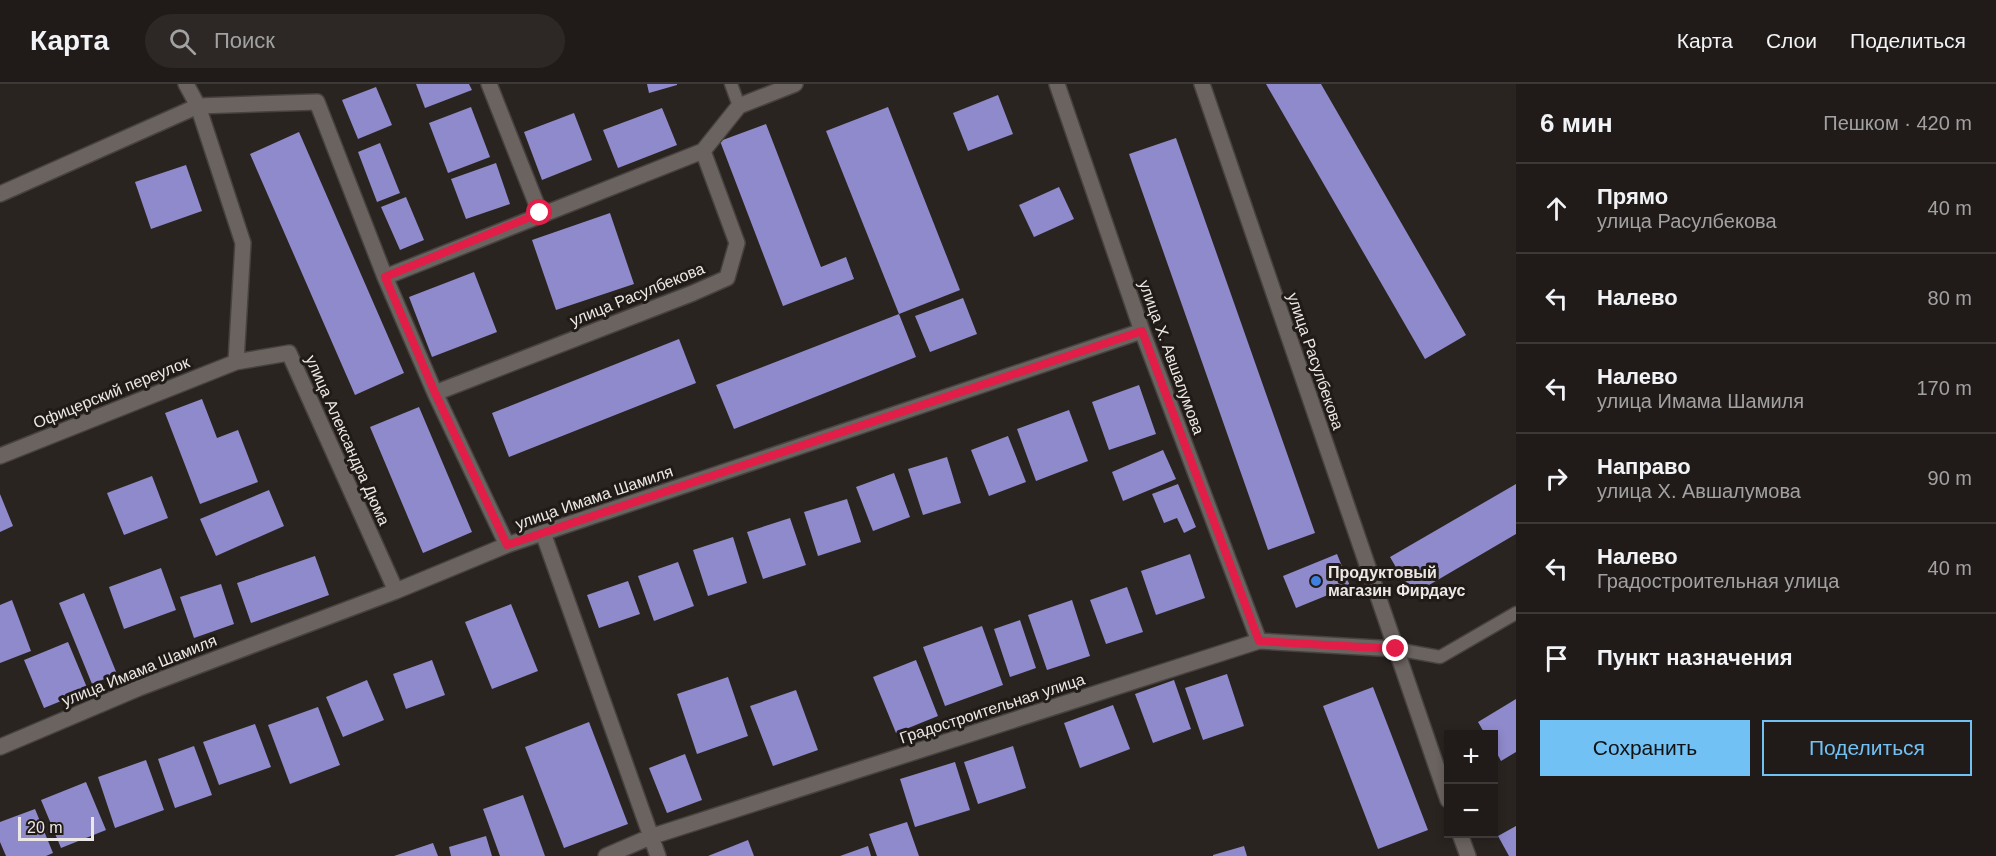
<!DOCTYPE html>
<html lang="ru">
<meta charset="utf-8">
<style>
body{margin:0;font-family:Helvetica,sans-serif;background:#2d2826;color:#f1f3f6}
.controls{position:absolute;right:18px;bottom:18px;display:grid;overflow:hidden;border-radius:0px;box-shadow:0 3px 9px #0003}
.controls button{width:54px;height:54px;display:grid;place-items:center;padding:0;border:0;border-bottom:2px solid #3d3938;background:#201b19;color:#f1f3f6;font:30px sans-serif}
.scale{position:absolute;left:18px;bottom:15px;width:76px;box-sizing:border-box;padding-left:6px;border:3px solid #ece8e6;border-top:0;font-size:16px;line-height:21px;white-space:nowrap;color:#ece8e6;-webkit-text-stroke:4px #211b18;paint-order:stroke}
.stop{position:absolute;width:18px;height:18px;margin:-14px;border:4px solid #e11d48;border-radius:50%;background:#fff}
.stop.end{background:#e11d48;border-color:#fff;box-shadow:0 2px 6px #0008}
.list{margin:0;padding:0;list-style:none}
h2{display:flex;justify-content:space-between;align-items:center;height:78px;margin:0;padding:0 24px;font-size:26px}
h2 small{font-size:20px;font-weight:400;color:#a2a1a2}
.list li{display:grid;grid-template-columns:39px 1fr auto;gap:18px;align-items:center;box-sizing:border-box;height:90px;padding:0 24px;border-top:2px solid #3d3938}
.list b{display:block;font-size:22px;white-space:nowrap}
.list p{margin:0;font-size:20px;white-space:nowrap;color:#a2a1a2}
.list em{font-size:20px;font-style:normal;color:#a2a1a2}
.actions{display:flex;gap:12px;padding:18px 24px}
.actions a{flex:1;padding:14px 0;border:2px solid #71c1f5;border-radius:0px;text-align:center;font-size:21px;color:#71c1f5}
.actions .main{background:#71c1f5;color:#111}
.icon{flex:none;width:33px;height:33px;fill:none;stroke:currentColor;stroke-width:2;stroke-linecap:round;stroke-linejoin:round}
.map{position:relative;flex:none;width:1516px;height:772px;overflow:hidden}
header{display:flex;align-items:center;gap:36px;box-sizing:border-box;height:84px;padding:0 30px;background:#201b19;border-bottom:2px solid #3d3938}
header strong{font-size:28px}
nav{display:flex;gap:33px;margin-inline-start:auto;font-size:21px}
.search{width:420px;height:54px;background:#2d2826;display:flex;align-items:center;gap:15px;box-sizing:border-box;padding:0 21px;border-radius:33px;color:#a2a1a2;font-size:22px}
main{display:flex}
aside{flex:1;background:#201b19}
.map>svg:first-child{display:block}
</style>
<header>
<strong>Карта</strong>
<div class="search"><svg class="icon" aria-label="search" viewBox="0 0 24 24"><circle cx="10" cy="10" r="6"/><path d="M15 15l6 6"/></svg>Поиск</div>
<nav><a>Карта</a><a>Слои</a><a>Поделиться</a></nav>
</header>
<main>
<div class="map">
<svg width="1516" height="772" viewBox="0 0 1516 772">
<rect width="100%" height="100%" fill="#2a2421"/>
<!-- building -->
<path fill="#8f8acb" d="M416 0H469L472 6 425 24Z
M647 0H677V1L649 9Z
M1266 0H1321L1466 251 1425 275Z
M376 3 392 41 358 55 342 16Z
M998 11 1013 50 968 67 953 29Z
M471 23 490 73 448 89 429 39Z
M888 23 960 206 899 230 826 47Z
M662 24 677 61 618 84 603 46Z
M574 29 592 76 542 96 524 48Z
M766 40 821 183 846 173 854 195 783 222 720 57Z
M299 48 404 289 355 311 250 70Z
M1176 54 1315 449 1268 466 1129 70Z
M380 59 400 109 377 118 358 68Z
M496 79 510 120 466 135 451 95Z
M186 81 202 127 151 145 135 98Z
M1059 103 1074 135 1034 153 1019 121Z
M406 113 424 156 400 166 381 123Z
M610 129 634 200 556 226 532 156Z
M474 188 497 248 432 273 409 213Z
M963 214 977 250 930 268 915 232Z
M899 230 916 273 734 345 716 301Z
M679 255 696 299 509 373 492 329Z
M1139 301 1156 350 1109 366 1092 318Z
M202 315 217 354 238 346 258 398 200 420 165 329Z
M419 323 472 448 423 469 370 343Z
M1069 326 1088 377 1036 397 1017 345Z
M1008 352 1026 398 989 412 971 366Z
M1163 366 1176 395 1123 417 1112 388Z
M947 373 961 419 923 431 908 385Z
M894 389 910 433 873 447 856 403Z
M152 392 168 434 124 451 107 409Z
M1178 400 1196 443 1184 449 1177 434 1164 439 1152 410Z
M1516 400V450L1412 511 1390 473Z
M269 406 284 442 216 472 200 435Z
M0 410 13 442 0 448Z
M847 415 861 458 818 472 804 428Z
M790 434 806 481 763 495 747 448Z
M733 453 747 499 708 512 693 466Z
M1190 470 1205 514 1156 531 1141 487Z
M1337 470 1350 502 1296 524 1283 492Z
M315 472 329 511 251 539 237 499Z
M678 478 694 522 654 537 638 492Z
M161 484 176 526 124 545 109 503Z
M628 497 640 530 599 544 587 511Z
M221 500 234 540 194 554 180 513Z
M1127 503 1143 548 1106 560 1090 516Z
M84 509 117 590 92 600 59 519Z
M12 516 31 567 0 579V521Z
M1072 516 1090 572 1047 586 1028 531Z
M511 520 538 587 492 605 465 538Z
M1020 536 1036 584 1010 593 994 545Z
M982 542 1003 601 945 622 923 563Z
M68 558 88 606 44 624 24 576Z
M432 576 445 611 406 625 393 590Z
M916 576 938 632 896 649 873 593Z
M1227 590 1244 642 1203 656 1185 604Z
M728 593 748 652 697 670 677 610Z
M367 596 384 636 343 653 326 613Z
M1174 596 1191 645 1153 659 1135 610Z
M1373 603 1428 746 1378 765 1323 622Z
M796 606 818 666 773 682 750 622Z
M1516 615V668L1501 677 1494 664V650H1485L1478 638Z
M1113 621 1130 665 1080 684 1064 639Z
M318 623 340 681 290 700 268 641Z
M589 638 628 740 564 764 525 663Z
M255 640 271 683 219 701 203 658Z
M194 662 212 711 175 724 158 675Z
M1013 662 1026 704 978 720 964 678Z
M685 670 702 716 667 729 649 684Z
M146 676 164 726 115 744 98 693Z
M955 678 970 726 915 743 900 695Z
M86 698 106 746 61 764 41 716Z
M523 711 545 772H500L483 725Z
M35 725 53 769 46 772H6L0 758V738Z
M907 738 919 772H877L869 750Z
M1516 742V772H1509L1498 752Z
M486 752 492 772H451L449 763Z
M748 756 754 772H708Z
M433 759 438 772H394Z
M868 762 871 772H840Z
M1244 762 1247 772H1213V771Z"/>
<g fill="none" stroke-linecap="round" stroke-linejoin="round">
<defs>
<path id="service" d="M731 0 739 22
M1396 565 1440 573 1516 529"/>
<path id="minor" d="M186 0 198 22 243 159 236 278 289 269 396 507
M489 0 540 129
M1057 0 1142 247 1259 557
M1202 0 1448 716
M0 110 198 22 317 18 385 193 435 309 507 461
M385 193 703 67
M435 309 693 209 727 194 737 159 703 67 739 22 795 0
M0 372 236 278
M543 449 658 772
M0 663 139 604 396 507 507 461 1142 247
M1460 750 1468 772
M606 772 650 753 1259 557 1396 565"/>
</defs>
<!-- service casing -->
<use href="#service" stroke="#474240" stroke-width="15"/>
<!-- minor casing -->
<use href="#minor" stroke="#474240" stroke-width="18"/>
<!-- service -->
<use href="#service" stroke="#6b6360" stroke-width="12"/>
<!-- minor -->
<use href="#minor" stroke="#6b6360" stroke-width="15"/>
</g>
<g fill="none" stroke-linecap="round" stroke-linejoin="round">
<!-- route -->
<path stroke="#e11d48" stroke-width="8" d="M540 129 385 193 435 309 507 461 1142 247 1259 557 1396 565"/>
</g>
<!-- markers -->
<circle fill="#3f7fe0" stroke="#211b18" stroke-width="2" cx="1316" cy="497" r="6"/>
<g text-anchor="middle" stroke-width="6" stroke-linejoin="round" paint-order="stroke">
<!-- street labels -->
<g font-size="16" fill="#ece8e6" stroke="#211b18">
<text transform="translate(637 210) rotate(-22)" y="6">улица Расулбекова</text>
<text transform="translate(1172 273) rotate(70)" y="6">улица Х. Авшалумова</text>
<text transform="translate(1316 277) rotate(71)" y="6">улица Расулбекова</text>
<text transform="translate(111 308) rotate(-22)" y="6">Офицерский переулок</text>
<text transform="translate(348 356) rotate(66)" y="6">улица Александра Дюма</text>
<text transform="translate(594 413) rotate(-19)" y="6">улица Имама Шамиля</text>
<text transform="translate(139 586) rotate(-22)" y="6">улица Имама Шамиля</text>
<text transform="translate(992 624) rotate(-18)" y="6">Градостроительная улица</text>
</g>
<!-- poi labels -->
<g font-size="16" font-weight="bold" fill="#ece8e6" stroke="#211b18" text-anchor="start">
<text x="1328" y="494">Продуктовый<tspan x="1328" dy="18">магазин Фирдаус</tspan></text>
</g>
</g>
</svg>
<div class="controls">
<button>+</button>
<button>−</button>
</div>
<div class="scale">20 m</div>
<div class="stop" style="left:540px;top:129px"></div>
<div class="stop end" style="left:1396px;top:565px"></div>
</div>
<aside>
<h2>6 мин<small>Пешком · 420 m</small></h2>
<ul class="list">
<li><svg class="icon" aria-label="ahead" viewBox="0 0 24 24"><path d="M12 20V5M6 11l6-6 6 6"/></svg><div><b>Прямо</b><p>улица Расулбекова</p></div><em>40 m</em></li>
<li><svg class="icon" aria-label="left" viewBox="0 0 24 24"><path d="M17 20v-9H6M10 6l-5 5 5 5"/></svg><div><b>Налево</b></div><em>80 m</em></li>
<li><svg class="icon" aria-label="left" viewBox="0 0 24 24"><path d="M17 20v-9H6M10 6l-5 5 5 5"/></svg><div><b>Налево</b><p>улица Имама Шамиля</p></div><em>170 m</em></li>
<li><svg class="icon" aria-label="right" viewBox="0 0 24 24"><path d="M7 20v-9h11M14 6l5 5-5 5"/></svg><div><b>Направо</b><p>улица Х. Авшалумова</p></div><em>90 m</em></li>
<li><svg class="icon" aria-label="left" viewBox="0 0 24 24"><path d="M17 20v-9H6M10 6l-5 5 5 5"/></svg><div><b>Налево</b><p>Градостроительная улица</p></div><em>40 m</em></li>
<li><svg class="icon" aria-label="arrive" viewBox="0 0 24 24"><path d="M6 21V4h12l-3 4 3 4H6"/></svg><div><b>Пункт назначения</b></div></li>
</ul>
<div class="actions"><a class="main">Сохранить</a><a>Поделиться</a></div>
</aside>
</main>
